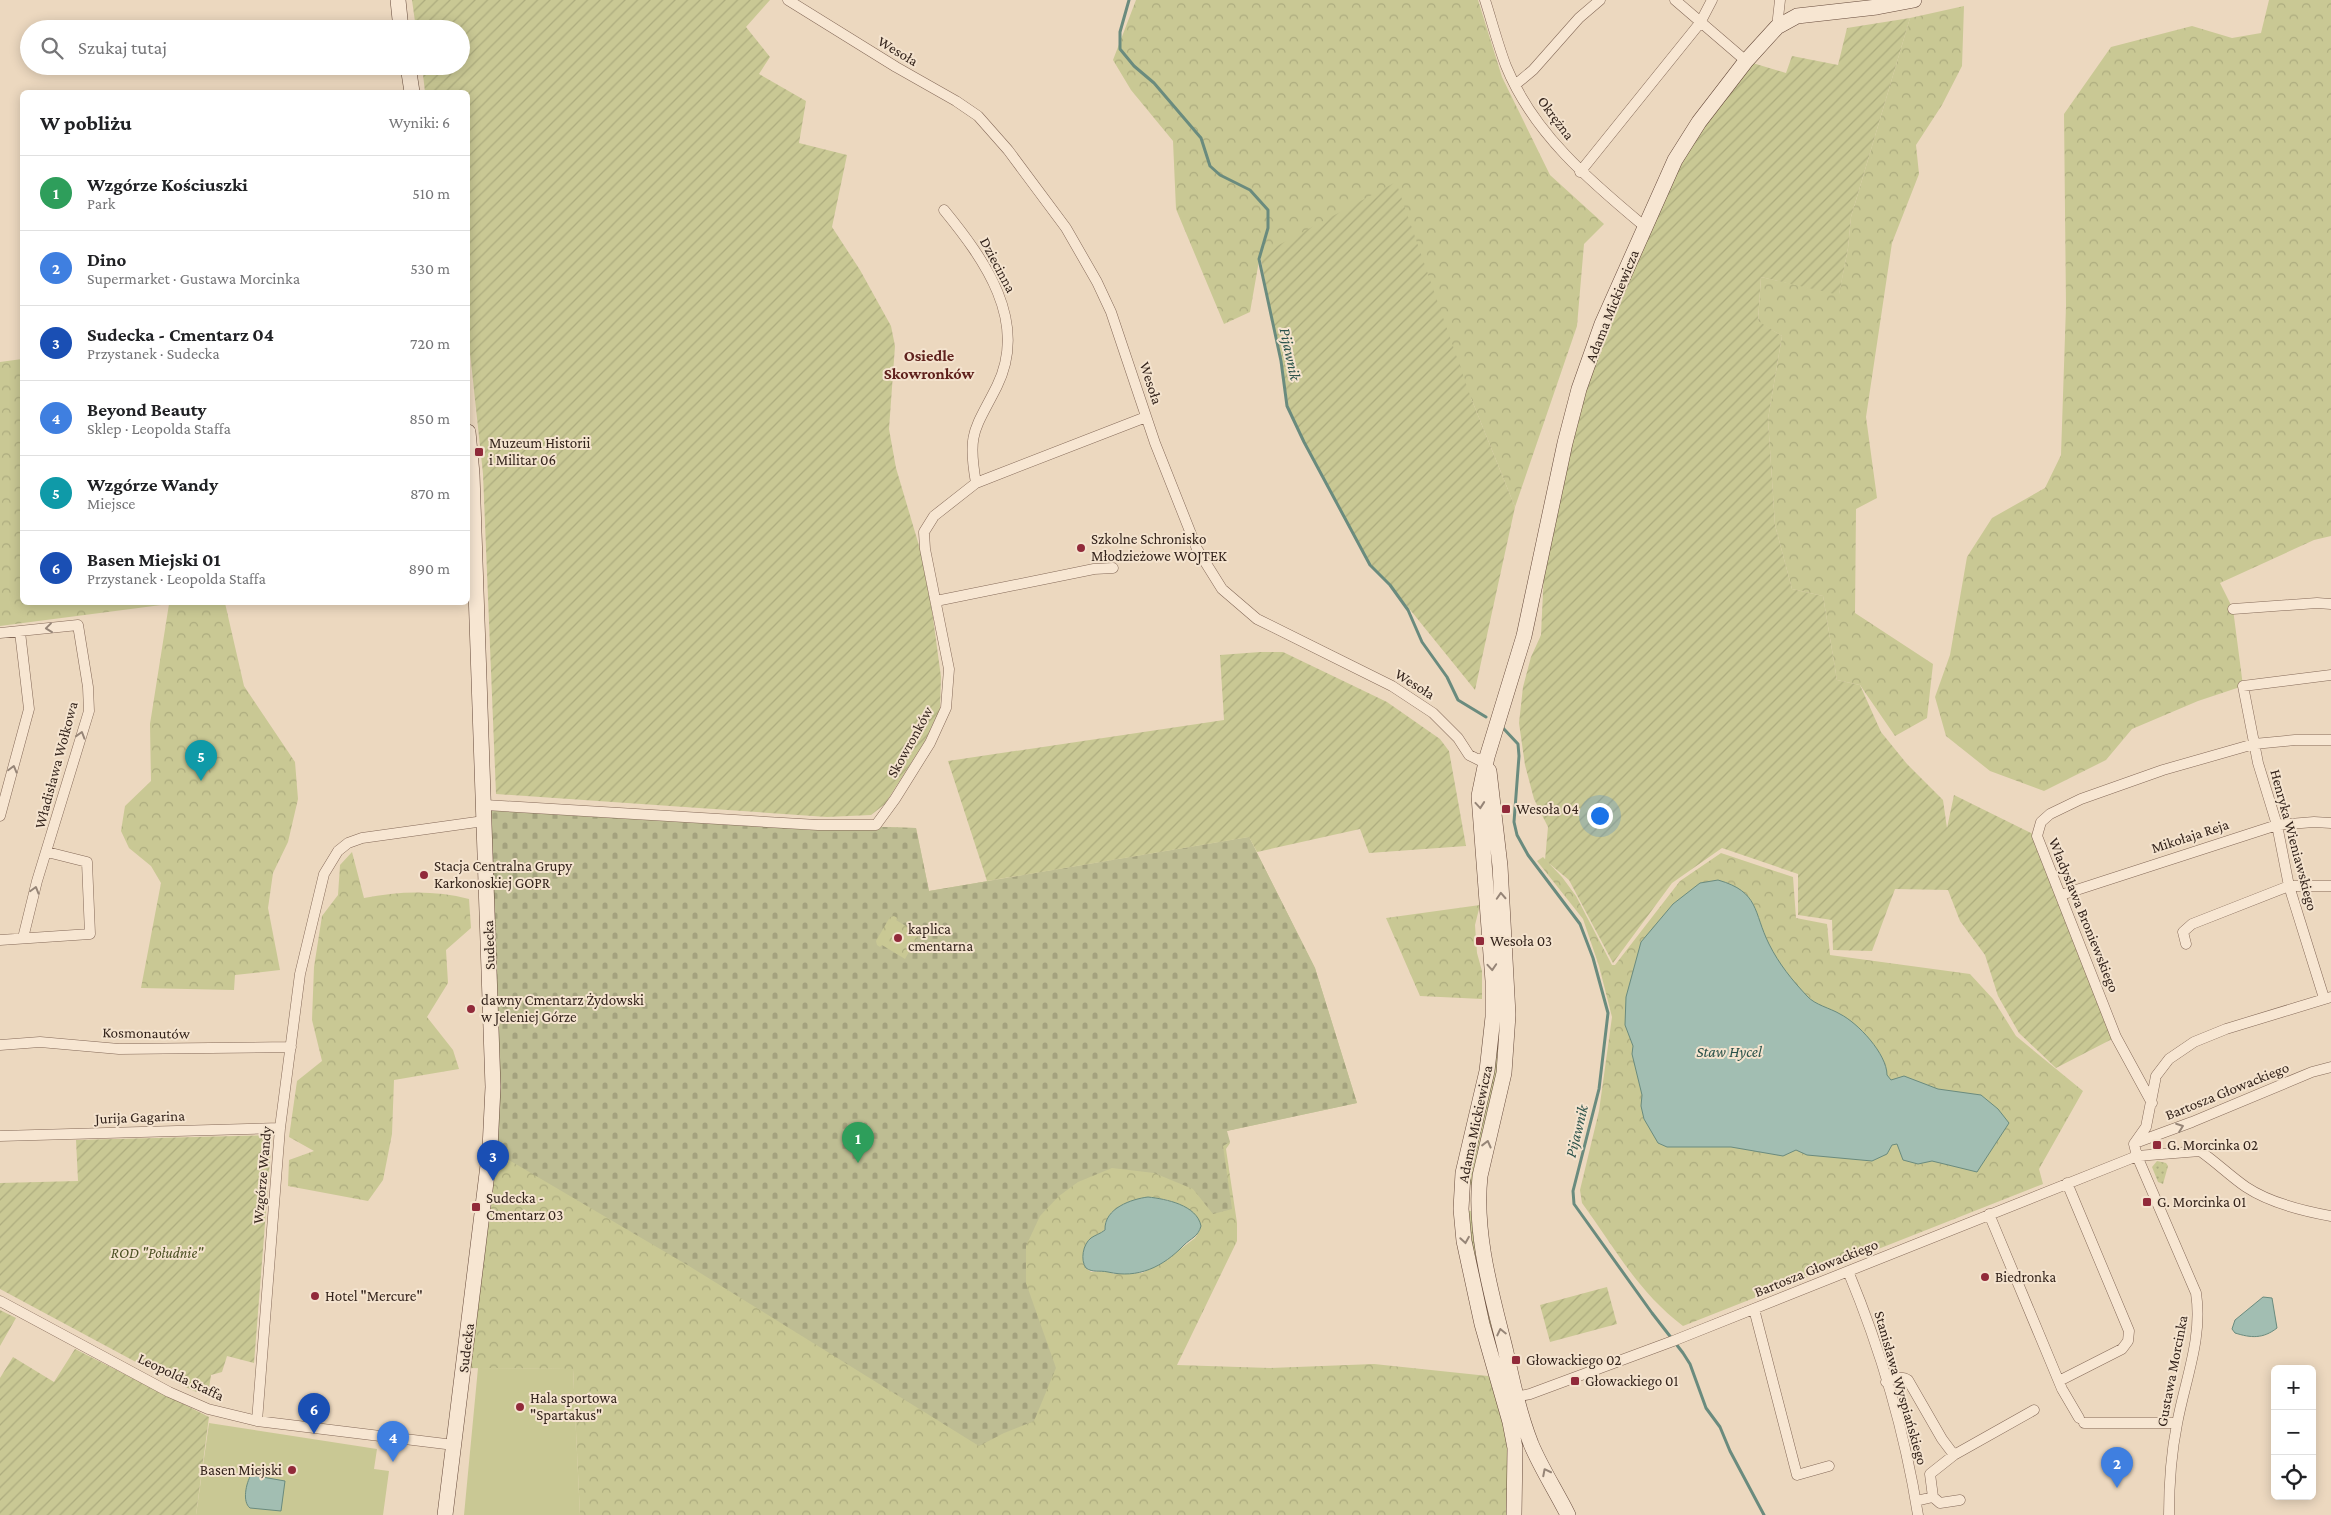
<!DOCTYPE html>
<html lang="pl">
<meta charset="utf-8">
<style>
body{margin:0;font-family:"Crimson Pro",serif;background:#f2f2f2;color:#202124}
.controls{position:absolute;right:15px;bottom:15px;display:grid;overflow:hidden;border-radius:8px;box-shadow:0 2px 12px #0003}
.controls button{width:45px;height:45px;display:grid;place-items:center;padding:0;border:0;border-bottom:1px solid #e0e0e0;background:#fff;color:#202124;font:25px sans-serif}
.you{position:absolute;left:1599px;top:815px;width:18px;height:18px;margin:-12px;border:4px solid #fff;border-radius:50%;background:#1a73e8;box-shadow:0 0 0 8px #1a73e833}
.badge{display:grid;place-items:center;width:32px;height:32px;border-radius:50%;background:#0b8043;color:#fff;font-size:16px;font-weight:700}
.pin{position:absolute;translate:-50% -41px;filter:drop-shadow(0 1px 2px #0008)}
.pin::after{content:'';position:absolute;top:26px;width:18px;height:15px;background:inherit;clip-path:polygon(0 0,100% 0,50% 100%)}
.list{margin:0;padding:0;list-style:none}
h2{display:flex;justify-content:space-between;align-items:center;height:65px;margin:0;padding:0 20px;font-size:21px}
h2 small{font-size:16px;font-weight:400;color:#757577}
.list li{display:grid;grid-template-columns:32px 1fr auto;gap:15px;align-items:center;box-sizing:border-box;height:75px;padding:0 20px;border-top:1px solid #e0e0e0}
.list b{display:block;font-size:19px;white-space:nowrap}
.list p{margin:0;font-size:16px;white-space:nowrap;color:#757577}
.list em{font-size:16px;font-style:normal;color:#757577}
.icon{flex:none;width:28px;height:28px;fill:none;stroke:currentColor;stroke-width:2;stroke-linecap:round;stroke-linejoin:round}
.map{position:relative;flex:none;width:2331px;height:1515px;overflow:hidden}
.search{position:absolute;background:#fff;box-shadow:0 2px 12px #0003;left:20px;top:20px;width:450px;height:55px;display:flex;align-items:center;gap:12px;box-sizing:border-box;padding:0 18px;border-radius:28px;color:#757577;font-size:19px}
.panel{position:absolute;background:#fff;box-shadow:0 2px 12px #0003;left:20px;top:90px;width:450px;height:515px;border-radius:8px}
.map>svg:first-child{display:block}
</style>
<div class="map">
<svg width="2331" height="1515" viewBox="0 0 2331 1515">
<defs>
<pattern id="grass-dots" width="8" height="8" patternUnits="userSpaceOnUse" patternTransform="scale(1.25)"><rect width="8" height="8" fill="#c9c894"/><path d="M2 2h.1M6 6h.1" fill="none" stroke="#adac7f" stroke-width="1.8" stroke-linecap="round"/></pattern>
<pattern id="forest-crowns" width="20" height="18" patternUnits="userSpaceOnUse" patternTransform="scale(1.25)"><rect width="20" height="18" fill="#c9c894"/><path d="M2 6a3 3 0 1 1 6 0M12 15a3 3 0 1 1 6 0" fill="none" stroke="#adac7f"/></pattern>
<pattern id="cemetery-stones" width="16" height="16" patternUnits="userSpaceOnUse" patternTransform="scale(1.25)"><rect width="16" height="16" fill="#bebd93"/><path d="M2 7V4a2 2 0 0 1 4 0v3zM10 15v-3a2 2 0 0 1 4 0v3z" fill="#a4a27e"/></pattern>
<pattern id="garden-furrows" width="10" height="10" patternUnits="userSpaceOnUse" patternTransform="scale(1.25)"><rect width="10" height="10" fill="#c9c894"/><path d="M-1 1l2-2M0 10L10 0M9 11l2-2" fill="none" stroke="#adac7f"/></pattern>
</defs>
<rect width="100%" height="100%" fill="#ecd8bf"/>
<!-- grass -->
<path fill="url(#grass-dots)" d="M1502 985 1500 1058 1472 1185 1468 1184Z
M2157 1161 2166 1163 2168 1166 2163 1184 2158 1182 2152 1167Z
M1466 1211H1475L1508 1380 1493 1351Z"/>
<!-- forest -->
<path fill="url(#forest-crowns)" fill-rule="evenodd" d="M1136 0H1478L1502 77 1550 175 1604 224 1584 244 1577 326 1515 507 1471 398 1260 255 1250 312 1224 324 1176 209 1173 141 1131 90 1113 60Z
M2269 0H2331V536L2314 540 2220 583 2233 609 2243 686 2198 701 2132 729 2106 760 2044 791 1990 771 1946 736 1935 697 1950 655 1967 557 1992 518 2045 488 2061 455 2066 306 2064 114 2111 47 2192 26 2232 38 2261 33Z
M1964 6 1962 66 1942 105 1916 145 1919 174 1892 243 1866 417 1877 498 1856 509 1855 613 1933 664 1927 718 1895 736 1860 685 1837 680 1823 596 1792 589 1775 525 1768 419 1782 336 1758 322 1761 277 1839 294 1848 248 1851 217 1910 18Z
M22 359V602L225 603 244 686 295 762 298 799 288 842 273 873 268 908 280 970 235 975 234 990 141 988 161 883 151 866 129 848 121 831 125 806 151 781 150 724 169 604 0 626V362Z
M818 825 916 828 929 891 1249 837 1315 968 1357 1103 1226 1131 1230 1143 1226 1149 1237 1223V1241L1177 1365 1270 1368 1374 1364 1488 1376 1499 1385 1508 1442V1515H580L573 1369 463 1368 490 1149ZM1148 1197 1168 1200 1187 1208 1200 1230 1195 1238 1165 1261 1142 1273 1114 1274 1106 1271 1091 1272 1086 1268C1080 1260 1083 1244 1091 1238 1096 1235 1101 1234 1105 1229 1104 1209 1132 1199 1148 1197Z
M352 852 364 898C399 891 435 890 469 899L471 928 446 950 448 983 427 1017 453 1050 459 1069 394 1080 392 1134 383 1180 368 1201 288 1186 289 1160 314 1151 289 1137 297 1081 322 1061 312 1020 314 967 322 916 338 895 340 865Z
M1721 853 1793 877 1796 918 1827 924 1830 955 1970 974 1993 999 2016 1036 2083 1091 2039 1169 2043 1184 1683 1326C1637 1291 1615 1248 1582 1203L1580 1190 1599 1111 1612 1017 1599 966 1583 919 1537 861 1543 857 1562 877 1576 896 1612 965H1615L1680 881Z
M1480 905 1475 925 1477 953 1482 971V999L1420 996 1386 918Z"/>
<!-- cemetery -->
<path fill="url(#cemetery-stones)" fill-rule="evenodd" d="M493 806 818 825 916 828 929 891 1249 837 1315 968 1357 1103 1227 1131 1230 1142 1223 1146 1232 1209 1213 1214 1193 1189 1154 1173 1112 1168 1078 1182 1059 1196 1040 1216 1026 1246V1283L1056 1368 1034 1421 1004 1433 979 1446 689 1266 490 1149 484 821ZM894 916 898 918 896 920 919 934 905 959 882 945 880 947 877 945 876 941 890 917Z"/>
<!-- garden -->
<path fill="url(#garden-furrows)" d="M412 0H770L746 27 770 57 759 74 806 101 799 143 847 155 832 227 860 270 891 326 895 346 889 429 896 468 920 549 931 603 941 677 940 709 925 741 885 804 871 815 827 817 496 794 483 474 468 334V92H425L422 66H461V29H416Z
M1910 18 1851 217 1848 248 1839 295 1761 277 1758 321 1782 336 1768 419 1775 525 1792 589 1823 596 1837 680 1860 685 1881 732 1907 764 1943 800 1947 828 1954 795 2037 836 2116 1037 2056 1068 2019 1033 1998 996 1985 955 1960 921 1948 890 1895 889 1872 951 1833 950 1832 920 1798 915V874L1722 848 1672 883 1613 963 1569 880 1545 860 1548 827 1534 799 1525 765 1519 723 1523 687 1531 657 1541 635 1546 527 1579 389 1675 160 1746 61 1786 73 1792 56 1838 65 1847 28Z
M1396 182 1471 398 1515 507 1475 690 1390 585 1370 565 1304 442C1298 426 1287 414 1287 396L1260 255Z
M1260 652H1283L1387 702 1440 739 1449 751 1466 846 1369 853 1360 829 1257 852 1249 837 987 881 948 761 1224 720 1220 655Z
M272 1135 254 1363 227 1356 222 1372 211 1375 208 1395 194 1391 134 1361 0 1289V1183L78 1181 76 1140Z
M1607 1287 1617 1324 1550 1342 1540 1305Z
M0 1310 16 1318 0 1346Z
M75 1349 209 1417 196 1515H0V1378L13 1357 54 1382Z"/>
<!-- pitch -->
<path fill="#c9c894" d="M478 1368 573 1369 580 1515H464Z
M209 1423 377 1449 374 1469 389 1471 383 1515H196Z"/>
<!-- water -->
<path fill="#a2beb2" stroke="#6a8b7e" d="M1718 880C1760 892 1753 912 1769 944 1779 964 1792 980 1807 996 1815 1005 1830 1008 1840 1014 1858 1023 1887 1054 1887 1075L1891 1080 1904 1076 1938 1089 1981 1095 1998 1109 2009 1123 1977 1172 1932 1161 1918 1164 1903 1160 1897 1144 1892 1145 1887 1154 1872 1161 1807 1155 1796 1150 1783 1156 1731 1147H1667L1658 1143 1644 1119 1641 1106 1642 1095 1632 1054 1633 1046 1625 1025 1626 997 1641 942 1673 904 1700 883Z
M1148 1197C1166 1199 1197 1205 1201 1226 1198 1237 1191 1238 1184 1245 1163 1267 1138 1279 1108 1272 1099 1270 1093 1273 1086 1268 1080 1260 1083 1244 1091 1238 1095 1235 1100 1234 1105 1230 1104 1208 1132 1199 1148 1197Z
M2263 1297 2272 1298 2277 1328C2263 1339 2251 1338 2235 1333L2232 1329 2235 1320Z
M251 1475 285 1481 281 1511 250 1508C242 1502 246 1483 251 1475Z"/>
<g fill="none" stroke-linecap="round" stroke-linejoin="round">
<!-- stream -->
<path stroke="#6a8b7e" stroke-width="3" d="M1129 0 1120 32V49L1134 66 1154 83 1201 138 1210 166 1220 175 1250 190 1268 210V228L1259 259 1281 361 1287 406 1304 442 1370 565 1390 585 1408 610 1422 642 1447 677 1458 700 1486 717
M1503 728 1518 744 1519 756 1514 822 1517 835 1528 855 1580 924 1593 958 1608 1013 1599 1089 1573 1191 1574 1204 1652 1313 1683 1353 1690 1364 1706 1408 1720 1427 1730 1451 1764 1515"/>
<defs>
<path id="street" d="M788 0 896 67 956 101 978 116 1008 150 1066 228 1097 282 1111 312 1155 443 1197 549 1222 589 1257 619 1392 686 1433 713 1458 738 1469 755 1479 760 1487 757
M1485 0C1492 22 1498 45 1506 66 1533 133 1590 181 1644 226
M1675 0 1746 61
M1777 27 1780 0
M1515 85 1533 70 1579 18 1600 0
M1580 172 1700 23 1712 0
M944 210C984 259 1029 321 997 386 975 430 967 432 976 483
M936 601 1094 569 1113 568
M2233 609 2317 603 2331 604
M0 633 78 625 88 687 89 711 37 881 23 938
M485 805 818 825H876L895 799 930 743 946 708 949 669 925 549 924 532 934 516 976 483 1146 417
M0 816 29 709 20 632
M2061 895 2277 825 2314 822 2331 823
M0 940 90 934 87 862 47 852
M2186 944 2183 932 2192 924 2289 886H2331
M2324 998 2289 886 2277 825 2258 763 2243 686 2331 675
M0 1045 40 1042 119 1049 291 1047
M2152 1103 2116 1037 2037 836 2041 822 2050 814 2081 799 2163 770 2254 744 2295 740H2331
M0 1136 280 1128
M2135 1143 2192 1122 2312 1072 2331 1067
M1989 1214 2062 1389 2079 1418
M1848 1271C1880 1348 1905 1433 1918 1515
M0 1301 169 1392 208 1409 257 1421 454 1445
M1754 1309 1797 1475 1829 1466
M2059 1381 2122 1349 2128 1341 2129 1331 2067 1183
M1886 1382C1893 1379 1901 1375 1908 1380L1942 1439 1954 1455
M1511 1398 1530 1394 1673 1341 2137 1156 2200 1151C2216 1162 2230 1176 2246 1187 2270 1203 2303 1211 2331 1216
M257 1421 280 1128 300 974 324 874 338 851 348 843 362 838 484 821
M2084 1423H2177
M1933 1497 1940 1503 1960 1500
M1916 1501 1933 1497 1930 1474 1954 1455 2034 1410
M2169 1515C2169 1484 2171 1454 2177 1424 2185 1380 2203 1338 2196 1293L2137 1156 2134 1144 2146 1127 2156 1076 2169 1059 2194 1042 2226 1029 2331 997"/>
<path id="secondary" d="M398 0 401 29
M408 66 412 92
M1489 771 1500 866 1508 1015 1504 1073 1480 1176C1474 1234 1491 1292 1505 1348 1512 1380 1519 1413 1531 1444 1541 1468 1556 1491 1568 1515
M445 1515 490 1149 493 1087 472 474 468 432
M1514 1515 1515 1448 1510 1422 1482 1324 1464 1241 1461 1209 1463 1173 1487 1071 1493 1017V981L1479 796 1487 757 1524 636 1565 443 1579 389 1602 324 1675 160 1699 122 1746 61 1777 27 1797 16 1877 7 1914 0"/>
</defs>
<!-- street casing -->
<use href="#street" stroke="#846958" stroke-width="11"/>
<!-- secondary casing -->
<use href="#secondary" stroke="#664a3b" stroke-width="16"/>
<!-- street -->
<use href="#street" stroke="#f7e6d2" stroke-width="10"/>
<!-- secondary -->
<use href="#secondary" stroke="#f7e6d2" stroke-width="15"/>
</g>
<!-- one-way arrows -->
<defs><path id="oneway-chevron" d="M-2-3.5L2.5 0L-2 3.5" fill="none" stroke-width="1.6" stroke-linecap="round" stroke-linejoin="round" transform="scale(1.25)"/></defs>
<g stroke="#968577">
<use href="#oneway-chevron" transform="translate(49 628) rotate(173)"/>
<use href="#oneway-chevron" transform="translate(81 735) rotate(-73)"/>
<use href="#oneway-chevron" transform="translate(13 769) rotate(-75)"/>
<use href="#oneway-chevron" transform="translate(1480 805) rotate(85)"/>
<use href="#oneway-chevron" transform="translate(35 890) rotate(-74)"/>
<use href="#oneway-chevron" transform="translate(1501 896) rotate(-93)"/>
<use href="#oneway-chevron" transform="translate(1492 967) rotate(86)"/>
<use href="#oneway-chevron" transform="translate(2180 1127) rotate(-20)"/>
<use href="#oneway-chevron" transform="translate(1487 1144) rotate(-76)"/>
<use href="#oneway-chevron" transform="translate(1465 1240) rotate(81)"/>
<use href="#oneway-chevron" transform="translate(1501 1332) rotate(-103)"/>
<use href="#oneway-chevron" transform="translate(1546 1472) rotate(-117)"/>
</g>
<!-- markers -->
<g fill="#912a3a" stroke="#f4e3ce" stroke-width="2">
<rect x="474" y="447" width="10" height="10" rx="2.5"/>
<circle cx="1081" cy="548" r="5"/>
<rect x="1501" y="804" width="10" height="10" rx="2.5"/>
<circle cx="424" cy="875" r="5"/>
<circle cx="898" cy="938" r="5"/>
<rect x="1475" y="936" width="10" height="10" rx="2.5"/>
<circle cx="471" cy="1009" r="5"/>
<rect x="2152" y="1140" width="10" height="10" rx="2.5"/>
<rect x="2142" y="1197" width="10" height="10" rx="2.5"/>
<rect x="471" y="1202" width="10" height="10" rx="2.5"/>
<circle cx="1985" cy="1277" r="5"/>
<circle cx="315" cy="1296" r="5"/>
<rect x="1511" y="1355" width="10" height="10" rx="2.5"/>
<rect x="1570" y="1376" width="10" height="10" rx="2.5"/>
<circle cx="520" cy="1407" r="5"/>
<circle cx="292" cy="1470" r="5"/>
</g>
<g text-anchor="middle" stroke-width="4" stroke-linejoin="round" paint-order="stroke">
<!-- street labels -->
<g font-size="15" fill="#34241c" stroke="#f4e3ce">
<text transform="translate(898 51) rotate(31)" y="5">Wesoła</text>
<text transform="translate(1556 118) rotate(53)" y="5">Okrężna</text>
<text transform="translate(998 265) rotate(62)" y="5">Dziecinna</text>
<text transform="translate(1612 306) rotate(-68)" y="5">Adama Mickiewicza</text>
<text transform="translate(1151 383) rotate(72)" y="5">Wesoła</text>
<text transform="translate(1415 684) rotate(32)" y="5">Wesoła</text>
<text transform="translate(910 742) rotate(-61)" y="5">Skowronków</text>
<text transform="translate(56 765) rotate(-75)" y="5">Władisława Wołkowa</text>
<text transform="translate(2190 836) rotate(-18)" y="5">Mikołaja Reja</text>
<text transform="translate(2294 840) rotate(75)" y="5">Henryka Wieniawskiego</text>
<text transform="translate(2084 915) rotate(68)" y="5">Władysława Broniewskiego</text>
<text transform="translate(489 945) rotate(-92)" y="5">Sudecka</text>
<text transform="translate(146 1033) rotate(1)" y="5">Kosmonautów</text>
<text transform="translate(2227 1091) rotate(-22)" y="5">Bartosza Głowackiego</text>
<text transform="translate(140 1117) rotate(-2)" y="5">Jurija Gagarina</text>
<text transform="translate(1475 1124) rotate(-78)" y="5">Adama Mickiewicza</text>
<text transform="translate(262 1175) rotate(-85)" y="5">Wzgórze Wandy</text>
<text transform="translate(1816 1268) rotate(-22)" y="5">Bartosza Głowackiego</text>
<text transform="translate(466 1348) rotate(-83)" y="5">Sudecka</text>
<text transform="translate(2172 1371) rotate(-79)" y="5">Gustawa Morcinka</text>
<text transform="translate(181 1377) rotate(25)" y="5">Leopolda Staffa</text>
<text transform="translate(1901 1388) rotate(74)" y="5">Stanisława Wyspiańskiego</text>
</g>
<!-- poi labels -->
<g font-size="15" fill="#34241c" stroke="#f4e3ce" text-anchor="start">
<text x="489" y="448">Muzeum Historii<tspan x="489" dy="17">i Militar 06</tspan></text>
<text x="1091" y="544">Szkolne Schronisko<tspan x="1091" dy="17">Młodzieżowe WOJTEK</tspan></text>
<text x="1516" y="814">Wesoła 04</text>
<text x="434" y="871">Stacja Centralna Grupy<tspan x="434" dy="17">Karkonoskiej GOPR</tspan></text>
<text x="908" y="934">kaplica<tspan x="908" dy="17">cmentarna</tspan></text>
<text x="1490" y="946">Wesoła 03</text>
<text x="481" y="1005">dawny Cmentarz Żydowski<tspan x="481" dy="17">w Jeleniej Górze</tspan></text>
<text x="2167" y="1150">G. Morcinka 02</text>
<text x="486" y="1203">Sudecka -<tspan x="486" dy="17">Cmentarz 03</tspan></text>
<text x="2157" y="1207">G. Morcinka 01</text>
<text x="1995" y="1282">Biedronka</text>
<text x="325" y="1301">Hotel "Mercure"</text>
<text x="1526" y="1365">Głowackiego 02</text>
<text x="1585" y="1386">Głowackiego 01</text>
<text x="530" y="1403">Hala sportowa<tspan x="530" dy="17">"Spartakus"</tspan></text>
<text x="282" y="1475" text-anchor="end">Basen Miejski</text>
</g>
<!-- park labels -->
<g font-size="15" font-style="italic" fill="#4b5023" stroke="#f4e3ce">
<text x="157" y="1258">ROD "Południe"</text>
</g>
<!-- water labels -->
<g font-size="16" font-style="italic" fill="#2c534b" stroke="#f4e3ce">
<text transform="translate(1291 354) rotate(78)" y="6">Pijawnik</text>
<text x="1729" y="1057">Staw Hycel</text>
<text transform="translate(1576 1131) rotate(-76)" y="6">Pijawnik</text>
</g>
<!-- neighbourhood labels -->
<g font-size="16" font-weight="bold" fill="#5f211d" stroke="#f4e3ce">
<text x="929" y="361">Osiedle<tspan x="929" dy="18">Skowronków</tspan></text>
</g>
</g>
</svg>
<div class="controls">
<button>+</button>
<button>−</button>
<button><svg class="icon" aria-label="locate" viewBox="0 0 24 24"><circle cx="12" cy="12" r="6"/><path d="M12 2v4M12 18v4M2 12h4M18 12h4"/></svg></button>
</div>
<div class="you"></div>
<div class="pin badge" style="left:858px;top:1163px;background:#2e9e5b">1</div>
<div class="pin badge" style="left:2117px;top:1488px;background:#3f7fe0">2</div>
<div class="pin badge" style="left:493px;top:1181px;background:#1a4fb4">3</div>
<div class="pin badge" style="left:393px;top:1462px;background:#3f7fe0">4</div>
<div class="pin badge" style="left:201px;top:781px;background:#0f9aa8">5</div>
<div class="pin badge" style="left:314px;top:1434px;background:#1a4fb4">6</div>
<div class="search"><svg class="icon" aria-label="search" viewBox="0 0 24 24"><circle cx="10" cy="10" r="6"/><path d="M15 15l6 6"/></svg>Szukaj tutaj</div>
<section class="panel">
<h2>W pobliżu<small>Wyniki: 6</small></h2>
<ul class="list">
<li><span class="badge" style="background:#2e9e5b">1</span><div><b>Wzgórze Kościuszki</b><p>Park</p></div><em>510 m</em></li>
<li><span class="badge" style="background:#3f7fe0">2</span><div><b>Dino</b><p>Supermarket · Gustawa Morcinka</p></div><em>530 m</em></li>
<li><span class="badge" style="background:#1a4fb4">3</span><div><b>Sudecka - Cmentarz 04</b><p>Przystanek · Sudecka</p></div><em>720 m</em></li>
<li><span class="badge" style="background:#3f7fe0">4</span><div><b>Beyond Beauty</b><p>Sklep · Leopolda Staffa</p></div><em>850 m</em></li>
<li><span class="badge" style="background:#0f9aa8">5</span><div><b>Wzgórze Wandy</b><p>Miejsce</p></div><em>870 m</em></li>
<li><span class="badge" style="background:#1a4fb4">6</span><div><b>Basen Miejski 01</b><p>Przystanek · Leopolda Staffa</p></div><em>890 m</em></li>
</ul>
</section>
</div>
